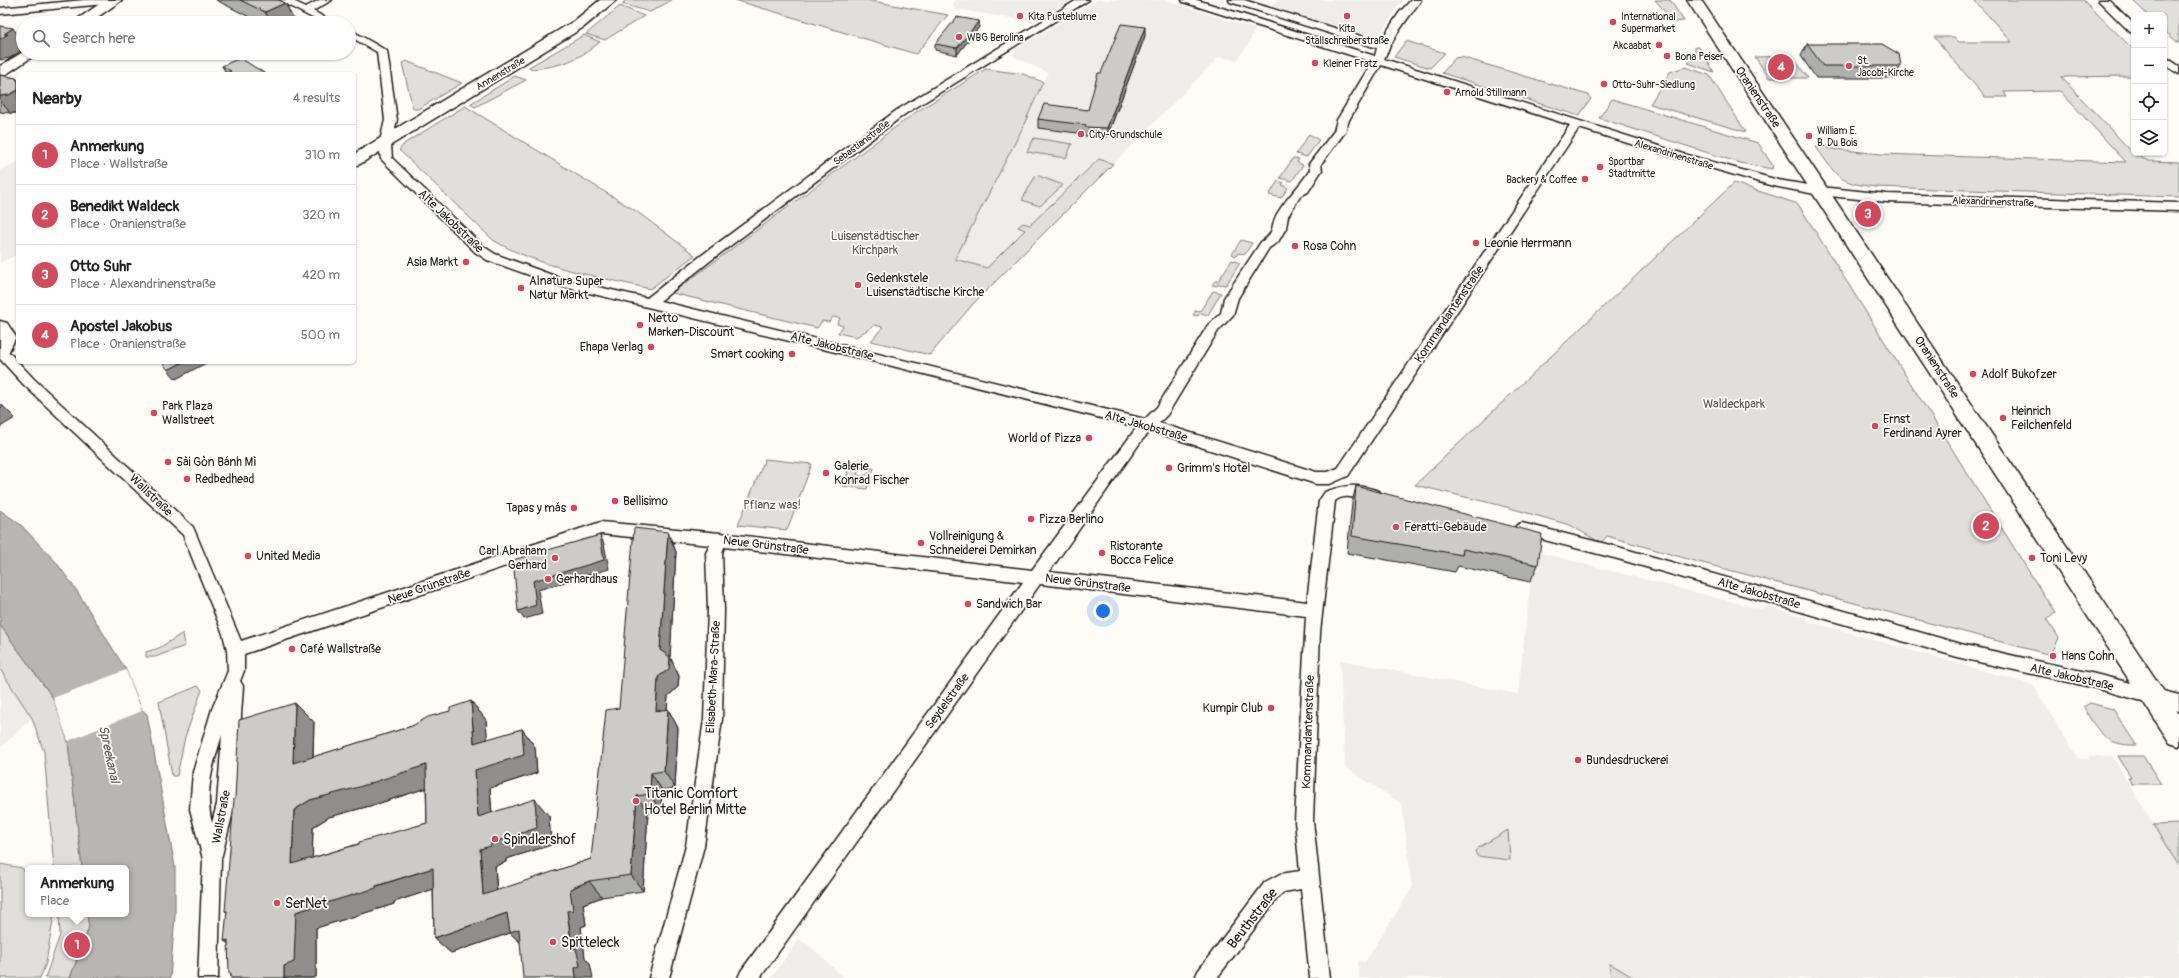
<!DOCTYPE html>
<meta charset="utf-8">
<style>
body{margin:0;font-family:Pangolin,sans-serif;background:#f6f6f6;color:#222}
.controls{position:absolute;right:12px;top:12px;display:grid;overflow:hidden;border-radius:6px;box-shadow:0 1px 3px #0004}
.controls button{width:36px;height:36px;display:grid;place-items:center;padding:0;border:0;border-bottom:1px solid #e0e0e0;background:#fff;color:#222;font:20px sans-serif}
.you{position:absolute;left:1103px;top:611px;width:14px;height:14px;margin:-10px;border:3px solid #fff;border-radius:50%;background:#1a73e8;box-shadow:0 0 0 6px #1a73e833}
.badge{display:grid;place-items:center;width:26px;height:26px;border-radius:50%;background:#d1495b;color:#fff;font-size:13px;font-weight:700}
.pin{position:absolute;translate:-50% -50%;border:2px solid #fff;box-shadow:0 1px 4px #0006}
.popup{position:absolute;left:25px;top:865px;width:104px;height:52px;box-sizing:border-box;display:grid;place-content:center;border-radius:6px;background:#fff;filter:drop-shadow(0 1px 3px #0005);font-size:13px;white-space:nowrap;color:#767676}
.popup b{font-size:15px;color:#222}
.popup::after{content:'';position:absolute;left:50%;top:100%;margin-left:-8px;border:8px solid transparent;border-top-color:#fff}
.list{margin:0;padding:0;list-style:none}
h2{display:flex;justify-content:space-between;align-items:center;height:52px;margin:0;padding:0 16px;font-size:17px}
h2 small{font-size:13px;font-weight:400;color:#767676}
.list li{display:grid;grid-template-columns:26px 1fr auto;gap:12px;align-items:center;box-sizing:border-box;height:60px;padding:0 16px;border-top:1px solid #e0e0e0}
.list b{display:block;font-size:15px;white-space:nowrap}
.list p{margin:0;font-size:13px;white-space:nowrap;color:#767676}
.list em{font-size:13px;font-style:normal;color:#767676}
.icon{flex:none;width:22px;height:22px;fill:none;stroke:currentColor;stroke-width:2;stroke-linecap:round;stroke-linejoin:round}
.map{position:relative;flex:none;width:2179px;height:978px;overflow:hidden}
.search{position:absolute;background:#fff;box-shadow:0 1px 3px #0004;left:16px;top:16px;width:340px;height:44px;display:flex;align-items:center;gap:10px;box-sizing:border-box;padding:0 14px;border-radius:22px;color:#767676;font-size:15px}
.panel{position:absolute;background:#fff;box-shadow:0 1px 3px #0004;left:16px;top:72px;width:340px;height:292px;border-radius:6px}
.map>svg:first-child{display:block}
</style>
<div class="map">
<svg width="2179" height="978" viewBox="0 0 2179 978">
<rect width="100%" height="100%" fill="#fdfcf7"/>
<filter id="ink" filterUnits="userSpaceOnUse"><feTurbulence type="fractalNoise" baseFrequency=".025" numOctaves="2"/><feDisplacementMap in="SourceGraphic" scale="8" xChannelSelector="R" yChannelSelector="G"/><feConvolveMatrix kernelMatrix="1 2 1 2 8 2 1 2 1" color-interpolation-filters="sRGB"/></filter>
<g filter="url(#ink)">
<!-- built -->
<path fill="#eeede9" d="M956 0H1069L1071 1 1034 22 955 9 953 4Z
M1097 0H1165L1255 29 1249 43 1237 60 1219 57 1113 164 1099 159 1030 225 1023 223 1018 227 1025 230 987 268 955 259 1020 133 1048 73 1013 56 1016 49Z
M1279 0H1402L1378 39 1270 6Z
M18 162V254L0 263V170Z
M1534 551 1760 609 1768 607 1807 618V621L2033 685 2078 759H2089L2088 756H2112L2179 866V978H1359L1358 961 1365 962 1412 888 1402 804 1345 767 1340 660 1518 694Z
M0 669 32 718 0 748Z
M799 939 810 946 844 978H771Z"/>
<!-- green -->
<path fill="#e0dfdb" stroke="#7e7e7c" d="M626 0H672L650 12 622 4Z
M735 0H866L948 15 916 54Z
M1655 0H1670L1684 21 1674 22Z
M1974 0H2083L2134 50V76L2061 77 2135 155 2149 161 2179 162V197L1876 187C1837 183 1838 177 1816 147L1881 154 2126 162 2060 91 2004 92 2007 97H1985L1934 37H1954L1959 42H2012Z
M2132 0H2179V44L2164 30V15H2148Z
M620 6 644 16 605 40 586 34Z
M584 35 600 42C577 61 561 66 532 69L529 67Z
M1406 41 1445 53 1430 68 1394 57Z
M1695 47H1699L1714 72 1688 63 1695 52Z
M1792 56 1808 78H1769L1755 57Z
M1461 57 1588 95 1591 99 1579 116 1442 73 1455 58Z
M406 61 462 83 418 109H413L402 63Z
M1685 67 1709 75 1746 132 1650 104 1670 72Z
M986 69 1023 74 1043 82 1020 133 955 259 987 268 1025 230 1018 227 1023 223 1030 225 1099 159 1113 164 972 305 930 355 871 341 883 327 875 325 856 337 838 333 843 326 837 324 840 318 833 317 829 322 822 321 817 328 672 293 916 112Z
M515 76 526 80 475 107 470 104Z
M1612 99 1758 143 1773 166 1772 169 1740 163 1599 118Z
M465 106 636 211 695 255 650 289C597 276 540 268 493 240L399 150 405 143Z
M1309 134 1319 140 1307 157 1296 154Z
M1034 138 1072 144 1066 158 1027 152Z
M1293 158 1299 159 1297 162 1303 165 1292 181 1280 178Z
M1036 175 1063 185 1040 206 1022 200Z
M1278 181 1284 183 1282 185 1288 188 1281 198 1269 195Z
M1734 183 1798 204 2055 613 2047 620 2059 638 2051 655 1691 560 1607 536 1601 543 1570 525 1499 505 1415 485Z
M1241 240 1252 243 1245 254 1238 253 1236 256 1232 254Z
M1232 260 1240 263 1226 285 1219 284 1217 286 1212 285 1215 281H1218Z
M1213 291 1221 293 1208 315 1200 313 1198 316 1193 315 1196 310 1200 311Z
M765 459 812 464 787 530 738 525Z
M850 466H860L857 475C863 478 869 474 871 468H874L867 489 843 486Z
M0 625 53 698 61 720 68 741 82 868H54L44 752 32 718 0 669Z
M183 633 185 646 155 657H146V652L159 648Z
M198 686 202 690 185 737 177 776H172L159 702Z
M2090 703 2113 709 2136 745C2105 746 2098 731 2083 707Z
M2118 756H2143L2161 784H2132L2128 777H2131Z
M2179 824V866L2153 825Z
M1508 830 1510 860 1477 856 1475 851 1478 848Z
M0 864 22 868 28 876V914H54L46 963 40 978H0Z
M59 914H87L89 927 70 978H45L60 935Z
M1609 963 1634 978H1611Z"/>
<!-- water -->
<path fill="#b7b6b2" stroke="#797876" d="M0 510 21 525 56 562 77 591 126 670 142 710 147 714 175 867V916L170 978H70L89 927 87 914H126V868H82L68 742 61 720 53 698 0 625Z"/>
<!-- pier -->
<path fill="#fdfcf7" d="M126 670 142 711 68 741 53 698Z"/>
<g fill="none" stroke-linecap="round" stroke-linejoin="round">
<defs>
<path id="street" d="M84 0H120L115 3 0 14V8Z
M278 0H291L306 7 319 0H332L313 11 335 23H322Z
M1077 0H1089L905 114 710 261 660 301 1145 419 1157 407 1208 325 1221 313 1224 298 1261 242C1276 232 1270 227 1277 214 1287 197 1300 186 1310 170L1309 164 1334 131 1337 120 1372 62 1183 2 1182 0H1197L1375 56 1377 48 1230 2 1229 0H1244L1380 42 1399 13 1411 0H1421C1406 21 1394 35 1384 59L1684 154 1778 180 1820 187 1887 194 2179 203V211L1887 202 1820 195 1773 186 1676 158 1579 128 1348 476 1330 484H1316L1151 431 1142 440 1049 572 1307 602 1319 501 1325 492C1347 484 1356 484 1379 491L1382 495 1379 499C1364 504 1348 490 1335 501L1320 632 1313 821 1330 978H1310L1301 889 1284 892 1279 896 1217 978H1195L1198 971 1265 882 1280 874 1300 871 1295 821 1306 616 1040 584 760 978H738L741 971 1023 582 724 547 722 553 724 609 722 719 704 846 669 978H649L686 846 704 719 708 609 706 553 710 545 601 534 244 654V671L240 681 243 686 235 804 221 859 218 978H198L203 859 190 809 193 772 212 709 228 671 227 650 223 634 183 535 24 385 0 359V346L5 348 34 379 193 527 241 641 601 522 720 533 1032 570 1137 427 856 357 560 286 487 260 475 252 381 159 379 145 385 120 377 52 349 36V29L387 51 397 120 391 145 392 158 483 246 495 254 563 279 647 298 702 255 897 110ZM1381 65 1570 125 1338 468 1328 472H1316L1159 423 1167 415 1218 331 1233 315 1238 298 1269 248 1278 242 1286 228 1288 216 1301 195 1308 192 1322 170 1321 164 1345 132 1349 120ZM222 735 217 804 212 823C204 793 213 764 222 735Z
M2098 0H2109L2134 24V33L2130 32Z
M2164 56 2179 66V74L2164 64Z
M1522 523 1618 547 1961 644 2091 673 2179 695V711L2091 687 1961 658 1618 559 1517 533 1514 529 1517 525Z"/>
<path id="secondary" d="M105 0H122L89 23H72Z
M600 0H616L584 27 360 164 354 166V154L574 21Z
M1687 0H1701L2179 714V746L2170 743Z
M23 52 38 53 5 75 0 76V66Z
M0 321 7 323 16 337 7 355 0 357Z"/>
</defs>
<!-- street casing -->
<use href="#street" stroke="#1c1c1c" stroke-width="3"/>
<!-- secondary casing -->
<use href="#secondary" stroke="#1c1c1c" stroke-width="3"/>
<!-- street -->
<use href="#street" fill="#fdfcf7" fill-rule="evenodd"/>
<!-- secondary -->
<use href="#secondary" fill="#fdfcf7" fill-rule="evenodd"/>
</g>
<!-- wall -->
<path fill="#afafac" stroke="#1c1c1c" fill-rule="evenodd" d="M216 0H279L285 3 294 20 288 23H261Z
M979 21V27L957 55 935 50V44Z
M1145 36 1107 137 1085 136V134L1038 128V119L1088 110 1101 73Z
M1807 44 1901 66 1894 78H1816L1801 56Z
M222 66 266 74 226 73Z
M0 75 16 78 18 80V113H10L0 112Z
M1356 486 1538 565 1530 582 1458 566 1455 572 1347 553 1352 503Z
M668 532 676 552 670 657 679 676 678 687 668 696 667 709H668L678 728 675 788 662 790 661 812 648 813 643 891 602 897 583 904 586 925 581 927 585 958 590 963 520 942 510 933 451 953 434 938 433 889 394 902V904L316 928V977L312 978H231L227 912 225 911 314 722 313 757 412 726 450 711 471 701 486 720 487 740 522 729 535 747 537 773 490 788 492 813 549 816 551 845 506 859V862L495 866 497 891 591 859 619 708ZM426 788 427 823 312 858 313 827 329 817 377 804Z"/>
<!-- shaded-wall -->
<path fill="#8f8e8c" stroke="#1c1c1c" d="M285 3 294 20 288 23H271L265 12Z
M979 21V27L957 55V48Z
M1145 27V36L1107 137V128Z
M13 28 23 42V46L19 49 21 51 10 58 0 60V39L4 34Z
M18 90V113H10L0 100V96Z
M183 362H208L176 379 168 370Z
M3 406 15 418 0 427V408Z
M668 532 676 552 670 658V657L679 676 678 687 668 696 666 729 656 711 658 677Z
M600 535 604 544 609 569 538 590 542 614 524 619 518 611 533 581Z
M471 701 486 720 489 761 474 743Z
M295 703 314 722 312 780 293 763Z
M668 709 678 728 675 788 664 771Z
M522 729 535 747 537 773 490 788 493 834 478 817 475 770Z
M426 765 442 783 377 804 329 817 313 827 312 880 292 864 294 810 310 800Z
M651 773 662 790 661 812 650 794Z
M637 796 648 813 643 891 631 875Z
M535 799 549 816 551 845 506 859V862L495 866 498 911 483 895 480 849 491 843Z
M433 868 449 884 394 902V904L316 928V977L312 978H284V966L296 912Z
M589 881 602 897 583 904 586 925 581 927 585 958 590 963 593 978H576L567 911 570 889Z
M507 913 522 929 525 947 510 933 451 953 434 938Z
M228 940 247 956 224 941Z"/>
<!-- building -->
<path fill="#cccbc8" stroke="#1c1c1c" fill-rule="evenodd" d="M240 0H279L285 3 265 12Z
M957 17 979 21 957 48 935 44Z
M1121 24 1145 27 1107 128 1085 127 1086 125 1038 119 1044 104 1088 110 1098 73H1101Z
M0 26 13 28 4 34H8L0 39Z
M1807 44H1882L1899 54 1901 66H1823Z
M240 58 266 74H224L231 71 222 66Z
M0 75 16 78 18 82V90L9 95 0 96Z
M162 362H183L168 370Z
M0 404 3 406 0 408Z
M1356 486 1542 534 1538 565 1463 549 1462 555 1352 536Z
M634 528 668 532 660 650 670 657 669 669 658 677 656 711 668 709 664 771 651 773 650 794 637 796 631 875 589 881 570 889 573 910 567 911 572 949 576 948 580 966 575 968 576 978H523L519 929 510 932 507 913 434 938 433 868 376 886V888L296 912 294 962 284 966V978H231V973L229 974 228 940 224 941 227 911H225L234 799H235L239 720 295 703 293 763 412 726 428 717 450 711V708L471 701 474 743 522 729 524 755 475 770 478 817 535 799 537 828 491 843V846L480 849 483 895 591 859 606 710 619 708ZM426 765 427 823 359 842V844L292 864 294 810 310 800 359 787Z
M600 535 604 560 533 581 536 605 518 611 513 560Z"/>
</g>
<!-- markers -->
<g fill="#d1495b" stroke="#fdfcf7" stroke-width="1.5">
<circle cx="1020" cy="16" r="4"/>
<circle cx="1347" cy="16" r="4"/>
<circle cx="1613" cy="22" r="4"/>
<circle cx="959" cy="37" r="4"/>
<circle cx="1659" cy="45" r="4"/>
<circle cx="1667" cy="56" r="4"/>
<circle cx="1315" cy="63" r="4"/>
<circle cx="1849" cy="66" r="4"/>
<circle cx="1604" cy="84" r="4"/>
<circle cx="1447" cy="92" r="4"/>
<circle cx="1081" cy="134" r="4"/>
<circle cx="1809" cy="136" r="4"/>
<circle cx="1600" cy="167" r="4"/>
<circle cx="1585" cy="179" r="4"/>
<circle cx="1476" cy="243" r="4"/>
<circle cx="1295" cy="246" r="4"/>
<circle cx="466" cy="262" r="4"/>
<circle cx="858" cy="285" r="4"/>
<circle cx="521" cy="288" r="4"/>
<circle cx="640" cy="325" r="4"/>
<circle cx="651" cy="347" r="4"/>
<circle cx="792" cy="354" r="4"/>
<circle cx="1973" cy="374" r="4"/>
<circle cx="154" cy="413" r="4"/>
<circle cx="2003" cy="418" r="4"/>
<circle cx="1875" cy="426" r="4"/>
<circle cx="1089" cy="438" r="4"/>
<circle cx="168" cy="462" r="4"/>
<circle cx="1169" cy="468" r="4"/>
<circle cx="826" cy="473" r="4"/>
<circle cx="187" cy="479" r="4"/>
<circle cx="615" cy="501" r="4"/>
<circle cx="574" cy="508" r="4"/>
<circle cx="1031" cy="519" r="4"/>
<circle cx="1396" cy="527" r="4"/>
<circle cx="921" cy="543" r="4"/>
<circle cx="1102" cy="553" r="4"/>
<circle cx="248" cy="556" r="4"/>
<circle cx="555" cy="558" r="4"/>
<circle cx="2032" cy="558" r="4"/>
<circle cx="548" cy="579" r="4"/>
<circle cx="968" cy="604" r="4"/>
<circle cx="292" cy="649" r="4"/>
<circle cx="2053" cy="656" r="4"/>
<circle cx="1271" cy="708" r="4"/>
<circle cx="1578" cy="760" r="4"/>
<circle cx="636" cy="801" r="4"/>
<circle cx="495" cy="839" r="4"/>
<circle cx="277" cy="903" r="4"/>
<circle cx="553" cy="942" r="4"/>
</g>
<g text-anchor="middle" stroke-width="3.5" stroke-linejoin="round" paint-order="stroke">
<!-- far-poi labels -->
<g font-size="10" fill="#1c1c1c" stroke="#fdfcf7" text-anchor="start">
<text x="1028" y="20">Kita Pusteblume</text>
<text x="1621" y="20">International<tspan x="1621" dy="12">Supermarket</tspan></text>
<text x="1347" y="32" text-anchor="middle">Kita<tspan x="1347" dy="12">Stallschreiberstraße</tspan></text>
<text x="967" y="41">WBG Berolina</text>
<text x="1651" y="49" text-anchor="end">Akcaabat</text>
<text x="1675" y="60">Bona Peiser</text>
<text x="1857" y="64">St.<tspan x="1857" dy="12">Jacobi-Kirche</tspan></text>
<text x="1323" y="67">Kleiner Fratz</text>
<text x="1612" y="88">Otto-Suhr-Siedlung</text>
<text x="1455" y="96">Arnold Stillmann</text>
<text x="1817" y="134">William E.<tspan x="1817" dy="12">B. Du Bois</tspan></text>
<text x="1089" y="138">City-Grundschule</text>
<text x="1608" y="165">Sportbar<tspan x="1608" dy="12">Stadtmitte</tspan></text>
<text x="1577" y="183" text-anchor="end">Backery &amp; Coffee</text>
</g>
<!-- far-street labels -->
<g font-size="10" fill="#1c1c1c" stroke="#fdfcf7">
<text transform="translate(500 73) rotate(-31)" y="4">Annenstraße</text>
<text transform="translate(861 142) rotate(-37)" y="4">Sebastianstraße</text>
<text transform="translate(1674 154) rotate(17)" y="4">Alexandrinenstraße</text>
<text transform="translate(1993 201) rotate(2)" y="4">Alexandrinenstraße</text>
</g>
<!-- street labels -->
<g font-size="12" fill="#1c1c1c" stroke="#fdfcf7">
<text transform="translate(1758 97) rotate(56)" y="4">Oranienstraße</text>
<text transform="translate(451 221) rotate(44)" y="4">Alte Jakobstraße</text>
<text transform="translate(1449 314) rotate(-56)" y="4">Kommandantenstraße</text>
<text transform="translate(832 346) rotate(14)" y="4">Alte Jakobstraße</text>
<text transform="translate(1937 367) rotate(57)" y="4">Oranienstraße</text>
<text transform="translate(1146 426) rotate(16)" y="4">Alte Jakobstraße</text>
<text transform="translate(151 495) rotate(44)" y="4">Wallstraße</text>
<text transform="translate(766 545) rotate(7)" y="4">Neue Grünstraße</text>
<text transform="translate(1088 583) rotate(7)" y="4">Neue Grünstraße</text>
<text transform="translate(429 586) rotate(-19)" y="4">Neue Grünstraße</text>
<text transform="translate(1759 593) rotate(16)" y="4">Alte Jakobstraße</text>
<text transform="translate(713 677) rotate(-87)" y="4">Elisabeth-Mara-Straße</text>
<text transform="translate(2072 677) rotate(13)" y="4">Alte Jakobstraße</text>
<text transform="translate(947 701) rotate(-54)" y="4">Seydelstraße</text>
<text transform="translate(1308 732) rotate(-88)" y="4">Kommandantenstraße</text>
<text transform="translate(221 817) rotate(-79)" y="4">Wallstraße</text>
</g>
<!-- park labels -->
<g font-size="12" fill="#575655" stroke="#fdfcf7">
<text x="875" y="240">Luisenstädtischer<tspan x="875" dy="14">Kirchpark</tspan></text>
<text x="1734" y="408">Waldeckpark</text>
<text x="772" y="509">Pflanz was!</text>
</g>
<!-- poi labels -->
<g font-size="12" fill="#1c1c1c" stroke="#fdfcf7" text-anchor="start">
<text x="1484" y="247">Leonie Herrmann</text>
<text x="1303" y="250">Rosa Cohn</text>
<text x="458" y="266" text-anchor="end">Asia Markt</text>
<text x="866" y="282">Gedenkstele<tspan x="866" dy="14">Luisenstädtische Kirche</tspan></text>
<text x="529" y="285">Alnatura Super<tspan x="529" dy="14">Natur Markt</tspan></text>
<text x="648" y="322">Netto<tspan x="648" dy="14">Marken-Discount</tspan></text>
<text x="643" y="351" text-anchor="end">Ehapa Verlag</text>
<text x="784" y="358" text-anchor="end">Smart cooking</text>
<text x="1981" y="378">Adolf Bukofzer</text>
<text x="162" y="410">Park Plaza<tspan x="162" dy="14">Wallstreet</tspan></text>
<text x="2011" y="415">Heinrich<tspan x="2011" dy="14">Feilchenfeld</tspan></text>
<text x="1883" y="423">Ernst<tspan x="1883" dy="14">Ferdinand Ayrer</tspan></text>
<text x="1081" y="442" text-anchor="end">World of Pizza</text>
<text x="176" y="466">Sài Gòn Bánh Mì</text>
<text x="834" y="470">Galerie<tspan x="834" dy="14">Konrad Fischer</tspan></text>
<text x="1177" y="472">Grimm's Hotel</text>
<text x="195" y="483">Redbedhead</text>
<text x="623" y="505">Bellisimo</text>
<text x="566" y="512" text-anchor="end">Tapas y más</text>
<text x="1039" y="523">Pizza Berlino</text>
<text x="1404" y="531">Feratti-Gebäude</text>
<text x="929" y="540">Vollreinigung &amp;<tspan x="929" dy="14">Schneiderei Demirkan</tspan></text>
<text x="1110" y="550">Ristorante<tspan x="1110" dy="14">Bocca Felice</tspan></text>
<text x="547" y="555" text-anchor="end">Carl Abraham<tspan x="547" dy="14">Gerhard</tspan></text>
<text x="256" y="560">United Media</text>
<text x="2040" y="562">Toni Levy</text>
<text x="556" y="583">Gerhardhaus</text>
<text x="976" y="608">Sandwich Bar</text>
<text x="300" y="653">Café Wallstraße</text>
<text x="2061" y="660">Hans Cohn</text>
<text x="1263" y="712" text-anchor="end">Kumpir Club</text>
<text x="1586" y="764">Bundesdruckerei</text>
</g>
<!-- water labels -->
<g font-size="13" font-style="italic" fill="#5a5a58" stroke="#fdfcf7">
<text transform="translate(110 754) rotate(78)" y="5">Spreekanal</text>
</g>
<!-- near-poi labels -->
<g font-size="14" fill="#1c1c1c" stroke="#fdfcf7" text-anchor="start">
<text x="644" y="798">Titanic Comfort<tspan x="644" dy="16">Hotel Berlin Mitte</tspan></text>
<text x="503" y="844">Spindlershof</text>
<text x="285" y="908">SerNet</text>
<text x="561" y="947">Spitteleck</text>
</g>
<!-- near-street labels -->
<g font-size="14" fill="#1c1c1c" stroke="#fdfcf7">
<text transform="translate(1252 918) rotate(-52)" y="5">Beuthstraße</text>
</g>
</g>
</svg>
<div class="controls">
<button>+</button>
<button>−</button>
<button><svg class="icon" aria-label="locate" viewBox="0 0 24 24"><circle cx="12" cy="12" r="6"/><path d="M12 2v4M12 18v4M2 12h4M18 12h4"/></svg></button>
<button><svg class="icon" aria-label="layers" viewBox="0 0 24 24"><path d="M12 4l9 5-9 5-9-5zM3 14l9 5 9-5"/></svg></button>
</div>
<div class="you"></div>
<div class="pin badge" style="left:77px;top:945px">1</div>
<div class="popup"><b>Anmerkung</b>Place</div>
<div class="pin badge" style="left:1986px;top:526px">2</div>
<div class="pin badge" style="left:1868px;top:214px">3</div>
<div class="pin badge" style="left:1781px;top:67px">4</div>
<div class="search"><svg class="icon" aria-label="search" viewBox="0 0 24 24"><circle cx="10" cy="10" r="6"/><path d="M15 15l6 6"/></svg>Search here</div>
<section class="panel">
<h2>Nearby<small>4 results</small></h2>
<ul class="list">
<li><span class="badge">1</span><div><b>Anmerkung</b><p>Place · Wallstraße</p></div><em>310 m</em></li>
<li><span class="badge">2</span><div><b>Benedikt Waldeck</b><p>Place · Oranienstraße</p></div><em>320 m</em></li>
<li><span class="badge">3</span><div><b>Otto Suhr</b><p>Place · Alexandrinenstraße</p></div><em>420 m</em></li>
<li><span class="badge">4</span><div><b>Apostel Jakobus</b><p>Place · Oranienstraße</p></div><em>500 m</em></li>
</ul>
</section>
</div>
